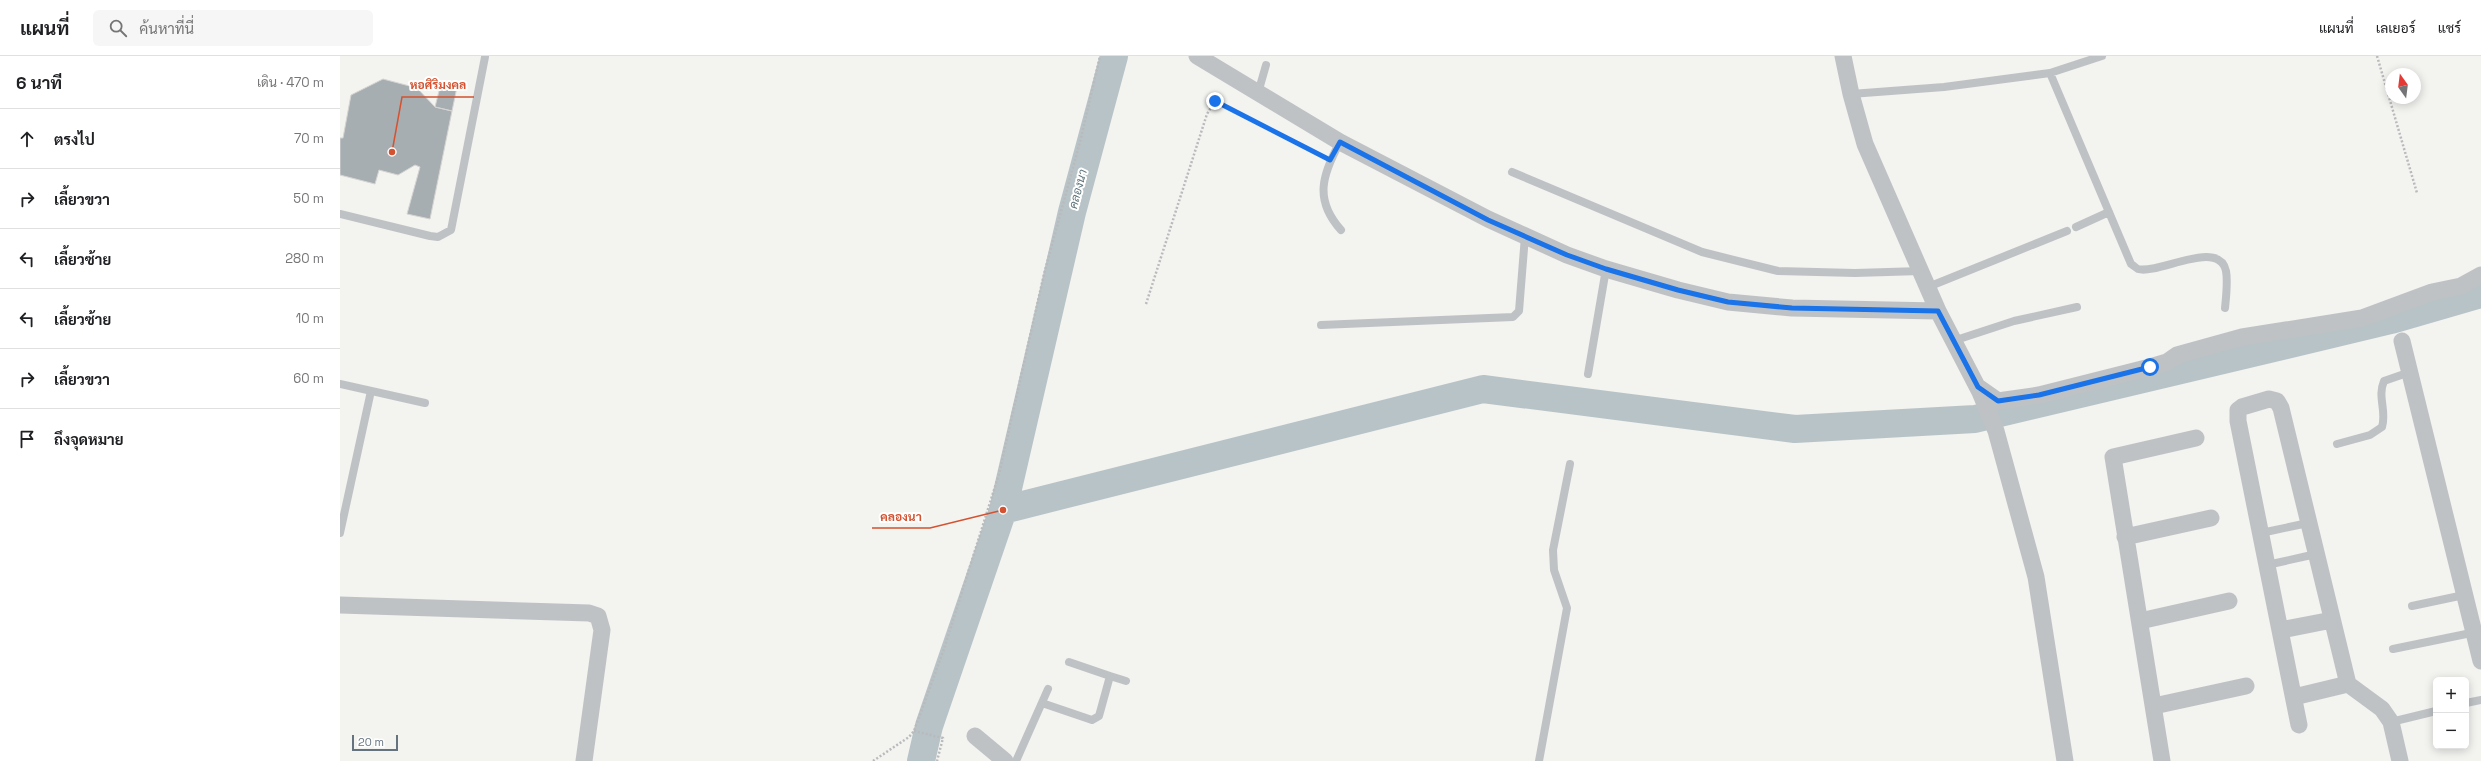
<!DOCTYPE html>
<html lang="th">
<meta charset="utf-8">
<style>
body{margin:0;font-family:"Space Grotesk",Sarabun,sans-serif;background:#f6f6f6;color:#202124}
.controls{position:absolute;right:12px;bottom:12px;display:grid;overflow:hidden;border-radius:6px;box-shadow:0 2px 10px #0003}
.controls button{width:36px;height:36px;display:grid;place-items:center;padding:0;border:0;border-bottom:1px solid #e0e0e0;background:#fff;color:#202124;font:20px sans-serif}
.compass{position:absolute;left:2045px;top:12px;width:36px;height:36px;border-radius:50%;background:#fff;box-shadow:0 2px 10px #0003;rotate:346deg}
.scale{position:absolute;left:12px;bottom:10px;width:46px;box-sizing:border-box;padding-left:4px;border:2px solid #65737e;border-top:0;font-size:11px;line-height:14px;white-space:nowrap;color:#65737e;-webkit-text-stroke:3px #fff;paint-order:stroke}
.stop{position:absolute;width:12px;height:12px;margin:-9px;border:3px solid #1a73e8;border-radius:50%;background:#fff}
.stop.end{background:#1a73e8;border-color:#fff;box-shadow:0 1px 4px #0008}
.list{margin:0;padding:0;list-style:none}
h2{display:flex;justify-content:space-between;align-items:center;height:52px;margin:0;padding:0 16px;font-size:17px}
h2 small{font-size:13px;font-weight:400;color:#757577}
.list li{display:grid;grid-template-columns:26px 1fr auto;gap:12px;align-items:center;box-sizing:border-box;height:60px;padding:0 16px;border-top:1px solid #e0e0e0}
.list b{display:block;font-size:15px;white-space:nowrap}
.list em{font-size:13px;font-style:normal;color:#757577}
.icon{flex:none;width:22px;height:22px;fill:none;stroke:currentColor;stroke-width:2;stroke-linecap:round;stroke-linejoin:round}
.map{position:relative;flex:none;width:2141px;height:705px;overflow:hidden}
header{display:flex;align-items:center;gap:24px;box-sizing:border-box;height:56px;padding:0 20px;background:#fff;border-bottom:1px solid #e0e0e0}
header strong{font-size:19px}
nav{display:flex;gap:22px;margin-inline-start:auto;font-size:14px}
.search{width:280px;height:36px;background:#f6f6f6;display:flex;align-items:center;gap:10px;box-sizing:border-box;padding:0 14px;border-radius:6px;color:#757577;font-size:15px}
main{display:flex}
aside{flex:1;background:#fff}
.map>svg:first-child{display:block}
</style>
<header>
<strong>แผนที่</strong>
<div class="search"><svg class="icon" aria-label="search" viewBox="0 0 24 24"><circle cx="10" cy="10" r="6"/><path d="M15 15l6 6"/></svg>ค้นหาที่นี่</div>
<nav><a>แผนที่</a><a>เลเยอร์</a><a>แชร์</a></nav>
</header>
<main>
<aside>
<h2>6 นาที<small>เดิน · 470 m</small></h2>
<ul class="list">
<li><svg class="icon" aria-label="ahead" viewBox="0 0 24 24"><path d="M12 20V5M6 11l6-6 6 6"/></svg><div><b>ตรงไป</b></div><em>70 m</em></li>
<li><svg class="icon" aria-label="right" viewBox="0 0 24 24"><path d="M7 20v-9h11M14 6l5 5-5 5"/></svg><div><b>เลี้ยวขวา</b></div><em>50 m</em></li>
<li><svg class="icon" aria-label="left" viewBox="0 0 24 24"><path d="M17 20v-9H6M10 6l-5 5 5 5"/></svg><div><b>เลี้ยวซ้าย</b></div><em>280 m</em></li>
<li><svg class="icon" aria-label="left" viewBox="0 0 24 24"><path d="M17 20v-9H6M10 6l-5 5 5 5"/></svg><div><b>เลี้ยวซ้าย</b></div><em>10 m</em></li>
<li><svg class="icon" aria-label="right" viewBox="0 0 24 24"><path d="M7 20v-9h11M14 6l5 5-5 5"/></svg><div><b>เลี้ยวขวา</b></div><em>60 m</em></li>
<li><svg class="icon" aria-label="arrive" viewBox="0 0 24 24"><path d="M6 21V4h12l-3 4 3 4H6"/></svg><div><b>ถึงจุดหมาย</b></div></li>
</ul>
</aside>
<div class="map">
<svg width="2141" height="705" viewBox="0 0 2141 705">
<rect width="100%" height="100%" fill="#f3f3f0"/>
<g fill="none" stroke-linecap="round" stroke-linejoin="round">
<!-- river -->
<path stroke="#b8c3c7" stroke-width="28" d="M663 454 1143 333 1455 373 1635 363 2051 264 2141 238
M581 705 589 670 663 454 732 156 774 0"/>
</g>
<!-- building -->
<path fill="#a7aeb2" stroke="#d5d4d2" d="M43 23 77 32 95 51 112 55 90 163 67 158 80 111 75 109 58 119 39 114 35 128 0 119V82H3L11 39Z
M101 27 117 31 112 55 95 51Z"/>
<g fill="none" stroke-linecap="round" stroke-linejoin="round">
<!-- path -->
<path stroke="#b8babc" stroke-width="2.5" stroke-dasharray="2 2" stroke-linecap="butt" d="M2037 0 2077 137
M806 248 867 58 875 45 981 99
M574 675 603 682 597 705
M533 705 569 681 574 675 604 593 659 418 704 218 741 82 760 0"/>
<!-- lane -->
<path stroke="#bfc2c5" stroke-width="8" d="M1710 17 1762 0
M918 37 926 9
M1511 38 1604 31 1710 17 1791 208C1793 209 1796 212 1798 213 1818 219 1879 182 1886 215 1888 226 1886 241 1885 252
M1000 86C982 119 974 144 1001 174
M1172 116 1362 196 1438 215 1515 217 1581 215
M0 158 90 180 98 181 111 174 145 1
M1736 171 1769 156
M1588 231 1727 175
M981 269 1173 261 1179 255 1185 180
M1613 285 1674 265 1737 251
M1248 318 1266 213
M0 328 85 347
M1997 388 2030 379 2042 371C2047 355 2037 341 2044 325L2070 316
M0 477 31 335
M1921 477 1968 467
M1927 509 1976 498
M2072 550 2124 539
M2053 593 2136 576
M770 620 786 625
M702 647 752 664 759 660 770 620 729 606
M2126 647 2141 644
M2051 666 2096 655
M676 705 708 633
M1199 705 1227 552 1214 514 1213 494 1230 408"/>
<!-- street -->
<path stroke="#bfc2c5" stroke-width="17" d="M857 0 1000 86 1148 163 1227 199 1266 213 1338 234 1388 246 1452 252 1598 255
M1503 0 1511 38 1525 88 1598 255 1640 336 1656 375 1696 521 1725 705
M2062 285 2141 605
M1638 331 1658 345 1699 339 1810 311 1827 306 1837 299 1902 281 2022 262 2092 236 2121 230 2141 219
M1785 481 1871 462
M0 549 249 557 258 560 262 574 244 705
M1800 565 1889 545
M1941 574 1992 564
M1954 641 2008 628
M1814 650 1906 630
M1959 669 1898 365V354L1902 351 1929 343 1937 345 1941 352 2008 628 2042 653 2051 666 2060 705
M635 680 665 705
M1822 705 1773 401 1856 382"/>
</g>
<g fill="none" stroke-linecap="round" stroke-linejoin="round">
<!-- route -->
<path stroke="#1a73e8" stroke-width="5" d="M875 45 990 104 1000 86 1148 164 1227 199 1266 213 1338 234 1388 246 1452 252 1598 255 1638 331 1658 345 1699 339 1810 311"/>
</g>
<g text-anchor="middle" stroke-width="4" stroke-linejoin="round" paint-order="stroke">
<!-- water labels -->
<g font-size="12" font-style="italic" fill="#60757c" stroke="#fff">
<text transform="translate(738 133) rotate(-75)" y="4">คลองนา</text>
</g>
</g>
<!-- callouts -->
<path fill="none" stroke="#d4522f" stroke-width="1.5" d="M52 96L62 41H134M663 454L590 472H532"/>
<g fill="#d4522f" stroke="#fff" stroke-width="1.5">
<circle cx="52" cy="96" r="4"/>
<circle cx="663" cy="454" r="4"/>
</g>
<g font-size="12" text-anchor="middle" font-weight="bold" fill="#d4522f" stroke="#fff" stroke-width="4" stroke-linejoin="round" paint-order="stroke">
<text x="98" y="33">หอศิริมงคล</text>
<text x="561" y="465">คลองนา</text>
</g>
</svg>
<div class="controls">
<button>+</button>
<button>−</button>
</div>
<svg class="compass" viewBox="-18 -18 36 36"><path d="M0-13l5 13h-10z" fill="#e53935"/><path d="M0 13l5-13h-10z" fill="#757577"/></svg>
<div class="scale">20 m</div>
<div class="stop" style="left:1810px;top:311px"></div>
<div class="stop end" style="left:875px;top:45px"></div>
</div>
</main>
